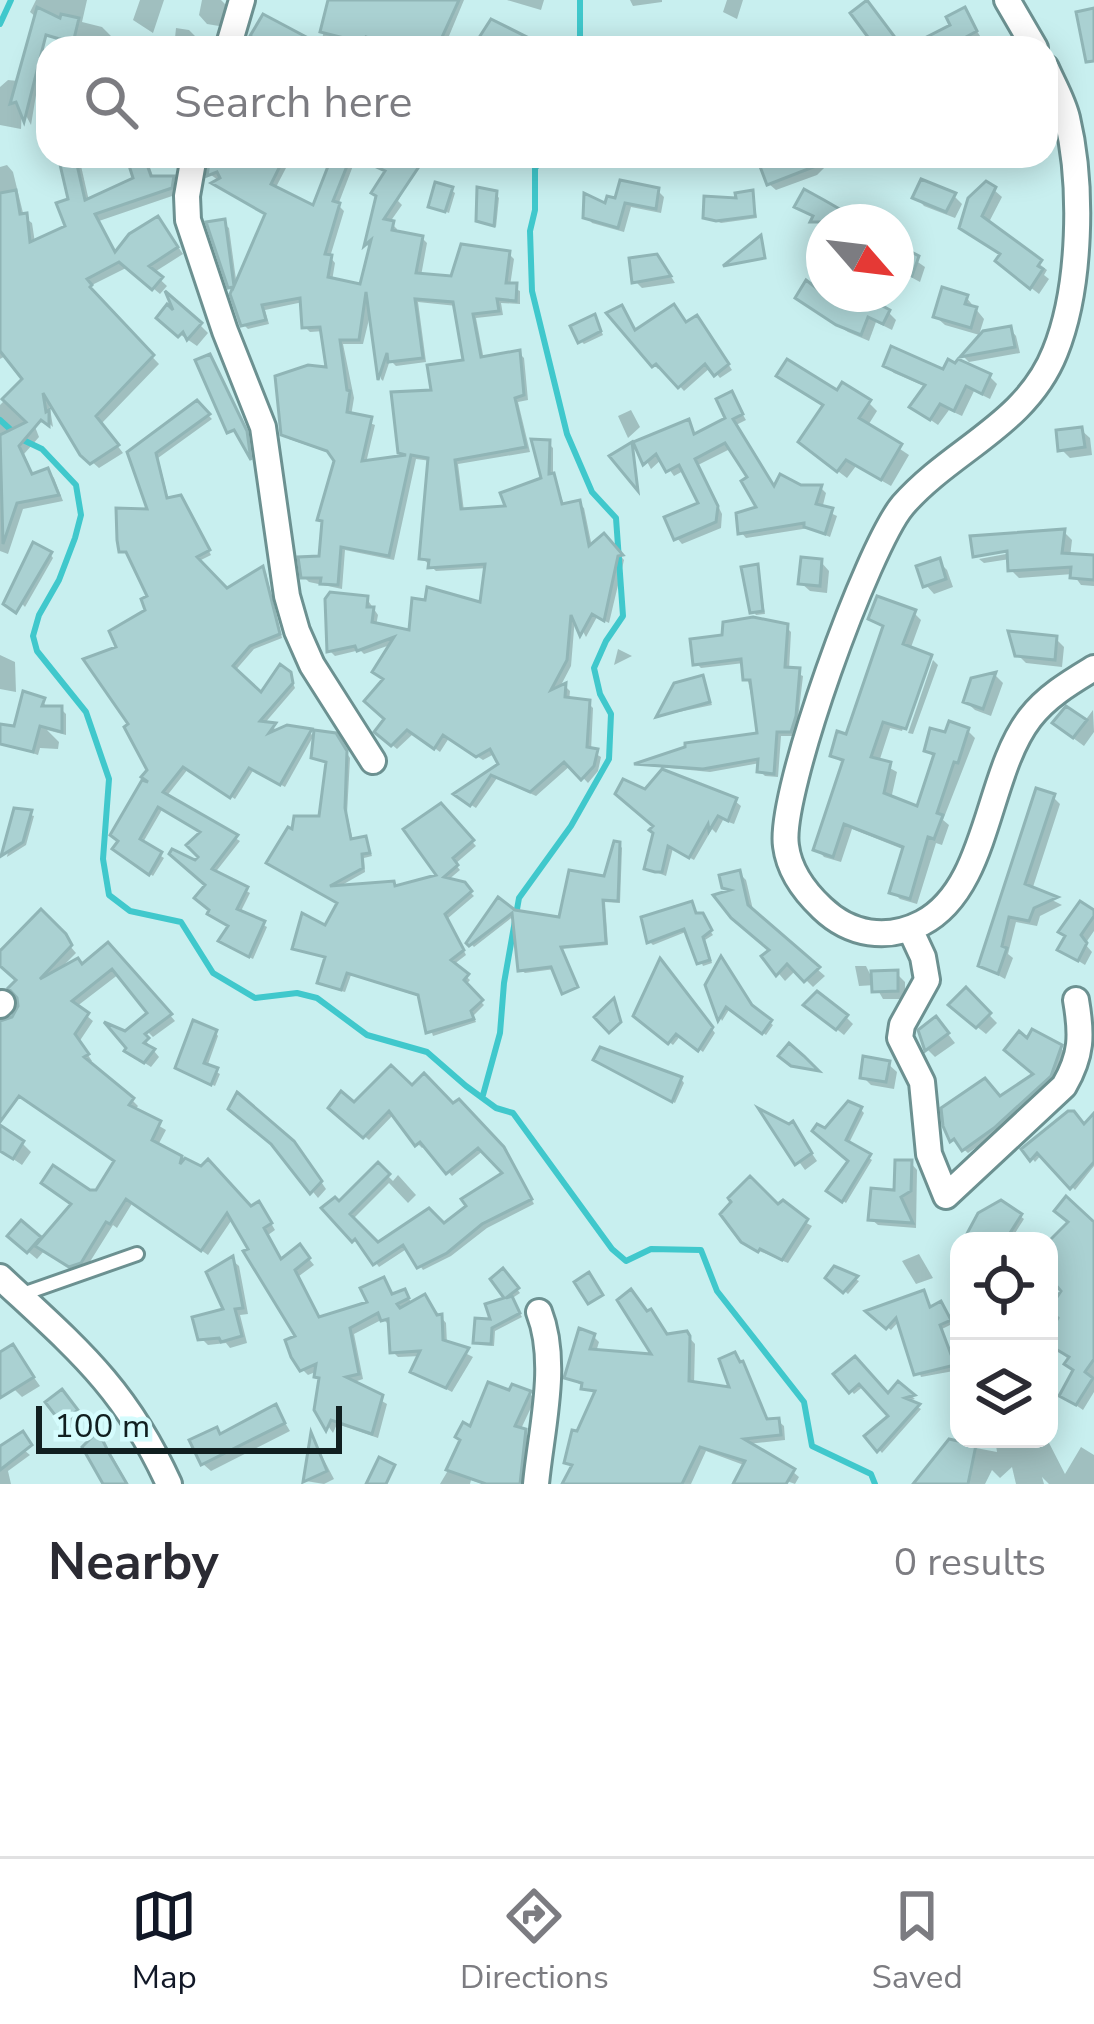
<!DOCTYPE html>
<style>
body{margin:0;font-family:"Nunito Sans",sans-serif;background:#f2f2f3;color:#2b2b33}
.controls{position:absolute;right:36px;bottom:36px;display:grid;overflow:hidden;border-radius:24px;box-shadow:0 6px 30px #0003}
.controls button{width:108px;height:108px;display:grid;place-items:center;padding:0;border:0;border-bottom:3px solid #e1e1e2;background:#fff;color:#2b2b33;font:60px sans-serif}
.compass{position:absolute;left:806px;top:204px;width:108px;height:108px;border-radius:50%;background:#fff;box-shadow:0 6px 30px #0003;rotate:118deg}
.scale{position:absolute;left:36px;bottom:30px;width:306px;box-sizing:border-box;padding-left:12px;border:6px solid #111f20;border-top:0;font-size:33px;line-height:42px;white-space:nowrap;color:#111f20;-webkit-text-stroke:9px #d5fcfd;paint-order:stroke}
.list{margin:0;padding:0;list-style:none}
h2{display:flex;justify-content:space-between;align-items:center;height:156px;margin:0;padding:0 48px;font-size:51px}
h2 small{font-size:39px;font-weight:400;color:#7c7c81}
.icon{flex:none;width:66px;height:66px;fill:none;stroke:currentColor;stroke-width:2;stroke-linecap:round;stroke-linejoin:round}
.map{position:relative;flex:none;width:1094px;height:1484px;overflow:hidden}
.search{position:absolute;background:#fff;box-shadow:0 6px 30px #0003;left:36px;right:36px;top:36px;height:132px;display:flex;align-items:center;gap:30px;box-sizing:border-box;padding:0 42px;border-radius:36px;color:#7c7c81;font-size:45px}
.sheet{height:372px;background:#fff}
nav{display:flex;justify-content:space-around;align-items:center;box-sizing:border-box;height:168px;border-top:3px solid #e1e1e2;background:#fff;font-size:33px;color:#7c7c81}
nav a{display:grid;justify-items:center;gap:6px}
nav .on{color:#111827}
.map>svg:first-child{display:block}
</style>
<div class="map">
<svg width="1094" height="1484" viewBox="0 0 1094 1484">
<rect width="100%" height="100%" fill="#c8efef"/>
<!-- shadow -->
<path fill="#0003" fill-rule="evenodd" d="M36 0H87L82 22 102 27 111 36 110 41 83 38 81 48 70 46 30 12Z
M140 0H164L153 33 133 20Z
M202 0H221L229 8 225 27 207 24 199 15Z
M352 0H464L444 48H269L254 36 320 48 329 9Z
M507 0H544L541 10Z
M630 0H662V2L633 6Z
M727 0H743L737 19 723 12Z
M964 11 982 39 965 48H877H901L910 42 915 47 954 26Z
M176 28 189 30 196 37 195 48H174Z
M37 40 44 47 31 125 22 108 21 129 0 125V87L8 80 18 81Z
M62 156H85L79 157 89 201 137 180 129 156H146L154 179H172L179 186 178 194 99 221 117 255 164 227 183 254 153 273 167 286 160 294 128 267 90 286 96 293 94 296 159 364 101 424 123 453 99 468 82 453 48 396 53 427 25 401 39 437 24 454 34 477 48 471 54 478 63 501 23 509 8 554 0 551V469L13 467 0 443V405L26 379 7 355 0 359V167L7 165 13 172 24 217 32 223 35 243 69 227 71 201Z
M213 156H266L281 163 286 168 275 189 314 209 338 156H372L369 164 356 158 338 205 344 211 330 257 335 263 332 281 363 287 372 250 367 245 379 196 415 169 398 201 402 205 390 222 397 229 396 234 422 238 427 243 421 276 453 279 509 254 514 259 510 286 520 291V304L501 303 503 315 476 318 484 360 519 353 524 358 528 400 518 402 530 452 458 464 464 511 509 508 544 479 548 443 553 448V476L565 507 579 503 584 508 592 547 604 537 624 560 609 623 597 617 586 637 575 617 571 666 559 689 565 686 570 691 569 701 588 703 593 708 591 751 601 757 598 771 588 783 571 765 536 796 497 778 476 808 462 799 502 764 496 753 483 760 449 738 440 752 414 733 397 749 385 739 386 680 393 644 364 654 360 650 335 656 330 651 367 599 378 615 376 626 412 633 482 605 488 568 436 571 422 558 431 461 416 459 394 560 345 550 342 589 309 582 304 577 321 559 338 461 333 454 289 439 284 433 329 370 324 331 310 332 305 327 303 302 265 310 269 324 248 329 243 324 231 286 223 223 229 228 237 287 268 215 211 175ZM418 302 457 306 467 362 434 393 401 452 407 458 366 463 375 425 351 416 354 398 343 344H363L373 303 381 379 383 381 390 360 396 366 426 362Z
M772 156H850L838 165 832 160 817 175 776 190 769 184Z
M855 156H879L869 168Z
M451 190 455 193 449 213 432 206Z
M994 190 1002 197 988 224 1047 270 1044 275 1049 279 1039 294 1007 269 1003 256 971 235Z
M658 191 664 197 661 213 631 207 624 232 592 223 586 216Z
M752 193 757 218 721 223 706 217Z
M496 194 499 198 496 227 479 220Z
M954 196 962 204 955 218 924 206 916 197Z
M896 247 925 267 920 282 896 269Z
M664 265 675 283 642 288 635 281Z
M848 294 888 312 896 320 892 330 876 322 869 341 848 332 807 305 844 306Z
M966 297 984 319 979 335 1010 329 1016 336 1020 353 969 362 964 357 983 336 945 325 936 317Z
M597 321 603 335 584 344 581 341Z
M701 323 732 370 720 378 711 367 684 391 662 366 658 369 654 365 687 325Z
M200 325 208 333 197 346 168 326Z
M886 366 989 376 997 384 990 399 974 391 962 416 949 410 938 425 912 407 926 387 894 373Z
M780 376 869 403 877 411 867 427 909 455 891 486 856 466 847 478 810 450 825 407Z
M731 395 746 420 736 425 775 490 821 488 826 493 822 509 837 516 830 537 809 528 746 538 741 532 760 508 751 478 732 448 698 465 722 514 721 528 682 544 677 538 702 504 685 470 674 476 662 459 651 469 637 443 688 423 697 437 729 420Z
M197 404 212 419 158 458 169 501 184 502 211 555 197 562 227 592 262 570 266 573 282 638 254 649 234 672 261 697 289 674 295 688 264 724 280 731 287 728 314 735 285 787 254 769 235 799 188 769 166 797 240 841 214 874 250 893 240 913 267 927 253 959 225 945 231 927 196 864 202 857 203 833 163 808 142 844 164 858 153 876 120 852 155 786 132 725 120 649 149 612 152 598 130 555 122 551 151 512 131 453Z
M631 410 640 427 628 438 618 416Z
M1081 430 1090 438 1092 455 1070 458 1061 449Z
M1064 532 1072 540 1070 557 1094 558V586L1081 585 1073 574 1019 578 1011 570 1010 559 984 563 979 559 1022 551 1021 546 976 555 973 539Z
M50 554 53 558 25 607 12 593Z
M821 562 829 571 827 593 810 591 801 583Z
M939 562 947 570 953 587 934 594 926 585Z
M757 567 765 614 756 615 753 611Z
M914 613 921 620 910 650 928 657 902 731 890 728 879 762 897 772 891 799 919 809 935 759 927 750 968 731 975 738 943 820 949 825 942 845 936 843 917 904 900 899 893 892 905 850 852 829 841 862 824 857 817 849 844 764 833 755 848 737 885 629 872 618Z
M786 627 791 632 789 670 803 676 796 736H781L778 777 765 776 760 771V763L710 772 639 765 689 749 760 736 744 663 701 668 696 663 724 638Z
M1056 639 1064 647 1062 667 1026 663 1018 655Z
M618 649 632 656 614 665Z
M0 655 15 662 16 692 0 689Z
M933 660 938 665 913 734 908 733Z
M995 675 1003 683 991 716 975 710 966 702Z
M702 678 712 705 660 716 676 686Z
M43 701 47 709H61L66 714V735L47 730 59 742 58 749 40 748 38 755 0 742V727L16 730Z
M1093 710 1094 732 1084 746 1065 732 1084 722Z
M339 741 350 758 347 814 353 841 365 839 372 856 364 858 365 872 335 889 393 884 398 888 441 876V807L476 846 455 864 460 870 447 881 463 885 474 896 447 919 466 955 453 965 470 980 465 986 484 1005 473 1016 476 1022 433 1036 421 997 351 975 345 992 324 986 320 982 327 959 295 948 327 929 340 904 274 866 321 819 328 764 314 757Z
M646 793 735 801 741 806 734 824 723 820 716 833 712 829 694 860 673 848 666 876 648 869 657 826Z
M1053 797 1060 804 1032 890 1062 905 1040 916 1037 926 1016 922 1008 954 1013 958 1005 979 982 966Z
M16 811 34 816 26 845 7 857Z
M619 844 622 848 620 903 605 902 608 945 562 949 577 984 564 990 555 969 525 973 521 970 515 915 474 947 470 943 499 901 514 913 561 920 606 880Z
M739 873 746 880 754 914 825 976 813 987 796 970 785 981 765 957 773 951 725 886Z
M691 905 713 935 705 940 712 963 703 966 688 931 653 945 650 942Z
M41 913 76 953 59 970 83 967 117 953 175 1021 153 1037 141 1025 136 1029 159 1057 151 1067 134 1056 126 1035 151 1013 119 974 76 1007 93 1021 79 1042 92 1061 87 1064 132 1100 138 1106 134 1111 166 1130 157 1147 251 1209 264 1211 275 1230 268 1235 283 1262 305 1254 314 1265 299 1276 321 1320 371 1304 383 1280 394 1296 404 1293 413 1304 425 1298 446 1323 447 1344 473 1357 452 1392 414 1372 421 1356 398 1357 393 1352 391 1327 383 1319 354 1334 363 1379 351 1383 387 1404 378 1438 337 1424 333 1433 317 1410 321 1380 318 1371 308 1375 302 1369 300 1338 233 1218 208 1255 133 1202 117 1228 113 1225 86 1268 77 1271 44 1251 37 1259 19 1244 21 1224 42 1242 90 1194 98 1193 117 1162 25 1100 0 1074V1027L20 1010V981L0 962V948L3 952Z
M1094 914V931L1085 944 1092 952 1085 965 1061 950 1067 937Z
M661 963 715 1033 703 1052 681 1035 673 1045 637 1015Z
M855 966H866L870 974H897L905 982V999H883L875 985 859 986Z
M708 985 753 1010 773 1025 766 1035 730 1008 722 1021Z
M966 991 997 1023 986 1034 960 1013Z
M814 1011 846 1017 853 1024 844 1035Z
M944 1029 955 1043 935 1057 927 1049Z
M215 1032 218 1036 207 1067 220 1074 215 1086 182 1071Z
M1028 1042 1060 1048 1065 1052 1054 1080 999 1132 968 1153 953 1140 946 1125 1000 1100 1037 1075Z
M601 1063 681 1079 684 1083 675 1103Z
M888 1064 897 1072 894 1089 871 1085 863 1077Z
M412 1089 508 1155 534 1204 487 1228 451 1256 423 1270 408 1248 379 1267 361 1242 358 1244 326 1208 339 1205 378 1166 393 1181 398 1175 416 1195 408 1203 389 1183 352 1220 377 1246 444 1227 507 1173 484 1150 452 1176 426 1145 422 1148 418 1144 395 1113 369 1140 332 1108 355 1106Z
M860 1109 864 1113 848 1145 872 1160 846 1203 834 1194 851 1161 826 1132Z
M766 1116 789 1127 793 1125 817 1161 805 1170Z
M1094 1120V1166L1075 1190 1042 1154 1035 1162 1025 1149 1084 1128Z
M0 1135 22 1143 31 1152 22 1165 0 1150Z
M276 1146 300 1151 326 1189 318 1198Z
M911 1163 917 1170 916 1228 878 1225 871 1219 897 1194Z
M778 1208 812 1226 788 1263 750 1247Z
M1020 1216 1024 1219 1010 1241H971Z
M1094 1247V1392L1083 1410 1063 1396 1085 1377 1049 1339Z
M919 1254 933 1278 916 1284 902 1261Z
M232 1260 239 1266 248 1314 240 1315 247 1343 230 1348 226 1343 208 1345 201 1338 227 1311Z
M835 1269 859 1281 848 1294 829 1277Z
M503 1272 520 1293 511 1299 522 1317 495 1331 494 1346 480 1345 476 1342 509 1300 494 1279Z
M924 1294 932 1310 944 1308 952 1324 942 1329 951 1355 959 1353V1370L921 1377 900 1320 891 1330 870 1313Z
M686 1334 695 1344 694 1384 734 1391V1356L740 1361 769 1422 778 1421 784 1426 785 1440 747 1444 793 1472 799 1477 795 1484 706 1451 691 1484H566L574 1468 568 1462 597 1395 568 1377 594 1337 599 1342 596 1352 657 1357 668 1337Z
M13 1348 40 1386 22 1397 14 1389 0 1358Z
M855 1360 888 1397 898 1385 915 1399 906 1401 921 1409 882 1453 868 1436 893 1416 865 1385 854 1394 837 1375Z
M529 1393 535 1399 520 1431 531 1438 526 1484H483L471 1480 470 1484H440L472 1430 511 1394Z
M70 1401 84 1419 72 1429 63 1421Z
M276 1408 290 1431 211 1471 203 1464 221 1436Z
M98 1435 105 1443 128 1484H107Z
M313 1439 334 1479 324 1484 306 1481Z
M995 1439H1047L1065 1474 1081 1447 1094 1455V1484H1049L1042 1477 1044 1484H1016L1012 1467 1000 1478 992 1470 985 1484H933L950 1443 997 1452Z
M13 1441 30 1455 8 1471 11 1484H0V1450Z"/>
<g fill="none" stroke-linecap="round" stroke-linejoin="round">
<!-- stream -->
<path stroke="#40c8cc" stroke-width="6" d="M580 0V48
M0 24 11 0
M0 420 21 439 42 449 76 485 81 515 75 538 59 580 39 615 33 636 37 651 86 712 109 779 103 859 109 895 130 911 181 922 213 973 255 998 297 993 317 998 367 1035 427 1052 466 1086 496 1108 513 1113 612 1249 626 1261 651 1249 701 1250 717 1291 804 1402 812 1446 871 1474 875 1484
M483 1095 500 1033 504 983 519 898 571 826 609 759 611 714 600 694 594 668 606 641 623 616 616 518 592 492 567 434 532 291 530 231 535 210V168L546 156"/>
</g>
<!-- building -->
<path fill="#aad1d2" stroke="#90b5b6" stroke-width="3" fill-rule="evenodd" d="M328 0H459L437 48H396L366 37 364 43 320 32Z
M867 0 903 48H876L850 13Z
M37 7 60 18 61 14 79 18 73 43 46 35 24 122 16 102 10 104Z
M965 7 977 31 946 48H905L950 25 946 17Z
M1094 8V61L1086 62 1076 12Z
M263 14 327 48H272L250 36Z
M491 19 549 48H497L480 36Z
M58 156H75L85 200 133 178 126 156H144L151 176H174L172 188 95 214 115 252 129 234 158 216 178 247 149 266 163 277 152 290 119 262 87 279 92 285 90 287 154 355 96 416 119 445 90 464 80 455 43 393 46 412 49 410V426L41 420 19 446 32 474 48 468 59 495 17 503 3 544 0 435 26 422 2 399 22 379 0 351V193L16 190 20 214 27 213 30 242 65 226 56 203 68 199Z
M210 156H285L271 184 313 205 332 156H351L333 201 340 203 325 254 332 255 328 277 360 284 371 240 364 246 376 196 371 193 385 171 352 156H390L420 165 384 219 394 221 392 230 423 236 416 273 451 276 461 244 510 251 506 283H517L516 301 497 299 499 311 473 314 481 357 520 350 524 395 515 398 526 447 455 460 461 509 505 506 500 493 541 478 531 439 550 440 549 474 554 473 562 504 580 500 589 546 604 533 623 555 618 556 604 621 592 614 580 636 571 615 567 660 551 690 566 683 565 697 590 700 587 747 598 749 594 766 581 780 564 762 530 792 491 775 470 806 453 794 498 764 490 749 476 757 443 735 434 749 407 730 391 746 374 732 384 719 364 701 383 679 372 672 394 637 357 651 355 646 327 652 325 599 330 592 368 596 367 607H374L372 622 409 630 412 598 425 600 427 587 480 602 485 564 428 568 429 560 419 559 428 458 411 455 389 556 341 547 338 585 320 584 321 578H301L298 557 319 556 322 521 317 520 334 461 327 451 281 435 275 376 308 365 326 367 320 327 302 328 300 298 262 305 266 320 241 326 230 294 233 287 228 288 206 222 225 219 234 286 265 214 211 183 220 178 217 172 207 176ZM366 292 378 380 387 353 388 362 423 358 415 299 453 302 463 360 427 365 431 390 391 392 398 453 406 455 362 461 372 417 347 412 350 391 347 390 340 340H359Z
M756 156H839V157L767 185Z
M921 179 956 193 946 212 912 198Z
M620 180 659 188 656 209 625 203 618 228 583 218 584 193 605 203 607 196 615 198Z
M986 181 996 187 982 216 1042 260 1038 266 1043 269 1030 289 995 261 1000 254 959 228 968 198Z
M435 182 453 187 445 212 428 207Z
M477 187 497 191 494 226 476 221Z
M804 189 824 200 862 222H810L813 216 794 207Z
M753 190 755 216 716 221 703 218 704 196 736 198 735 193Z
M761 235 765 258 723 266Z
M896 244 919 256 912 276 896 268Z
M657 254 671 276 632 283 629 258Z
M806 280 824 294H862L882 302 881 305 890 310 883 324 868 317 861 335 836 325 795 298Z
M942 287 968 295 965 304 977 307 971 328 933 317Z
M165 291 202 323 187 340 183 332 178 337 156 318 167 304 173 310Z
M674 304 686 322 697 315 729 364 714 376 705 364 678 388 656 364 652 367 606 313 622 305 635 330Z
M595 314 601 331 578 343 570 326Z
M1011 326 1015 347 960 357 983 331Z
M891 346 943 369 948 359 955 363 958 359 991 374 982 394 966 386 954 411 940 404 930 420 909 407 925 385 883 366Z
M210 354 247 431 251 460 234 430 227 433 195 360Z
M787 359 837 390 842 382 871 400 859 418 902 444 881 480 846 460 837 472 798 442 823 405 776 376Z
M732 391 743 414 733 419 774 486 780 474 801 485H822L816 504 833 508 825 534 804 527V523L738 534 736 513 756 507 741 481 747 477 725 443 695 459 718 506 716 522 674 540 664 517 698 503 679 465 666 472 656 454 643 465 633 442 689 419 694 434 725 418 716 399Z
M197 400 210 414 156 453 167 498 181 495 210 550 197 557 227 588 263 566 280 634 250 646 233 666 261 692 280 664 291 672 293 683 260 721 276 723 269 733 287 725 312 729 280 785 249 768 230 798 183 767 163 792 238 835 212 869 248 887 237 909 265 921 249 957 218 941 228 926 207 914 209 910 194 898 205 885 169 854 172 849 195 860 198 857 186 845 200 832 158 807 140 839 162 852 149 875 112 849 118 841 110 835 142 780 148 782 141 777 147 770 124 727 128 724 83 659 116 647 109 631 145 610 141 599 147 596 126 552H119L117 540 116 508 147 509 127 452Z
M1082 427 1085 447 1058 451 1056 430Z
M632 442 638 491 609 456Z
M1065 529 1062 553 1094 555V580L1070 578 1071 567 1008 571 1007 551 973 557 970 536Z
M33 542 52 552 16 613 3 604Z
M801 557 822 559 820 586 798 584Z
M940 558 946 579 923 587 916 566Z
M758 564 763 611 750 613 741 567Z
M877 596 916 610 903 644 932 655 906 729 883 722 871 757 891 762 884 793 917 806 934 754 924 751 930 728 945 732 949 721 969 728 958 763 954 762 937 813 943 815 934 839 928 837 910 899 889 893 903 847 844 824 833 857 813 850 843 760 830 756 837 731 846 734 883 626 868 619Z
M753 617 788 624 785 667 800 668 796 716 791 732H777L774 774 757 772 758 759 703 769 634 764 685 747V743L757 733 750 680H743L741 659 693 665 690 639 722 635 723 622Z
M1008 631 1057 636 1055 660 1015 656Z
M996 672 983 709 963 702 971 678Z
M703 675 710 702 656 717 674 683Z
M23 691 45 698 42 706H62V732L40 726 33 752 0 744V724L14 726Z
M1066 706 1087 720 1073 738 1052 723Z
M314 730 336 733 347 751 345 808 351 839 366 836 370 853 362 854 363 868 330 886 394 881 395 886 436 875 403 829 441 803 474 840 453 858 458 865 444 877 465 882 472 891 445 914 464 950 451 960 469 974 464 980 483 1000 471 1011 474 1019 426 1033 418 995 347 973 341 990 317 983 325 957 292 949 302 913 325 925 337 903 266 863 288 827 292 829 294 816H319L326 762 311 758Z
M662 769 737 798 728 821 718 816 709 831 708 824 689 858 668 846 662 872H655L644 869 653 833 649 830 653 826 615 794 623 779 645 789Z
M1036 788 1055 794 1025 884 1058 897 1034 908 1029 921 1009 917 1002 946 1007 948 998 974 978 966Z
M14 808 32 810 23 842 1 856Z
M614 841 620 842 618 901 603 900 606 943 561 947 578 987 562 994 551 967 518 971 512 913 469 946 466 943 498 897 515 910 559 917 569 870 604 876Z
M740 870 748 905 820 967 804 982 787 964 776 976 761 956 769 950 731 918 713 895 730 890 722 888 719 875Z
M692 901 696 913H703L712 930 703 937 710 960 697 964 684 929 647 943 641 917Z
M1080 901 1094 910V916L1081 935 1087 943 1078 961 1057 950 1065 936 1058 932Z
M41 909 66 934 72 945 40 979 78 958 82 964 108 942 172 1014 145 1034 149 1038 144 1043 155 1049 144 1063 124 1051 126 1048 104 1022 125 1031 147 1013 112 969 72 1001 89 1013 75 1034 89 1054 84 1057 134 1098 129 1105 161 1121 152 1140 182 1156 180 1164 185 1158 201 1166 208 1159 251 1206 259 1201 272 1223 264 1228 281 1259 300 1244 310 1258 295 1270 319 1317 367 1302 360 1288 384 1277 392 1294 405 1289 409 1298 397 1304 400 1308 425 1294 437 1315 442 1314 443 1340 469 1348 446 1388 410 1372 420 1351 390 1353 388 1319 381 1321 378 1313 350 1328 359 1374 346 1377 383 1395 372 1434 331 1420 326 1431 314 1410 319 1378 314 1377 316 1364 300 1371 291 1357 285 1340 295 1336 243 1251 248 1249 227 1213 201 1251 126 1199 110 1224 106 1222 81 1263 69 1267 35 1246 71 1204 41 1183 53 1165 90 1190H96L114 1161 19 1096 0 1122V1021L12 1017 18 1006 17 998 8 988 16 980 0 966V951Z
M721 956 752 1005 772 1020 762 1034 726 1007 718 1021 705 985Z
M660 958 713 1027 698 1051 676 1034 668 1044 633 1016Z
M898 970V991L872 992 871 971Z
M966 987 991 1013 976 1028 948 1005Z
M817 991 848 1015 836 1030 803 1005Z
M614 998 621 1022 609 1033 594 1017Z
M936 1016 949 1033 925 1051 918 1030Z
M193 1020 217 1030 204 1063 218 1068 211 1085 175 1068Z
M1032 1029 1062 1045 1051 1076 994 1128 962 1151 954 1139 950 1142 943 1126 941 1108 985 1078 1000 1096 1033 1074 1004 1050 1019 1031 1027 1038Z
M789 1043 804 1056 819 1071 791 1066 778 1056Z
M600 1047 682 1077 672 1102 593 1060Z
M863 1056 890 1061 886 1082 860 1078Z
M391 1065 412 1085 424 1073 453 1103 459 1099 504 1147 532 1199 482 1224 447 1253 417 1268 403 1245 373 1265 355 1239 352 1242 321 1208 335 1197 339 1201 378 1162 390 1174 350 1214 378 1242 429 1208 444 1223 466 1206 461 1199 502 1173 478 1148 446 1174 420 1142 415 1146 389 1111 363 1138 328 1108 341 1091 354 1102Z
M237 1092 294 1141 322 1181 310 1194 271 1144 228 1109Z
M848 1101 862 1107 846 1140 871 1154 842 1202 826 1191 848 1161 812 1131 817 1124 825 1128Z
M758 1108 789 1124 793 1121 812 1153 795 1165Z
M1068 1111H1074L1084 1124 1094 1113V1162L1070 1189 1037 1153 1030 1161 1021 1149Z
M0 1125 24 1141 13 1159 0 1151Z
M895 1160H912L911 1191 901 1197 913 1223 868 1220 871 1188 894 1190Z
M750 1176 778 1204 783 1200 808 1219 782 1260 760 1249 758 1252 741 1242 720 1214 731 1202 728 1198Z
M1066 1196 1094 1222V1359L1085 1372 1093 1378 1076 1405 1059 1396 1073 1370 1064 1364 1069 1357 1049 1345V1333L1058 1318 1049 1309 1061 1291 1049 1277V1241L1068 1222 1054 1211Z
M1001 1200 1022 1214 1005 1241H963L978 1213Z
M21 1220 41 1237 27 1253 7 1236Z
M233 1256 243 1308 235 1309 242 1336 221 1342 219 1338 198 1340 192 1317 223 1309 206 1272Z
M834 1266 858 1276 843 1293 825 1278Z
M503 1268 519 1288 506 1298 512 1296 520 1313 492 1328 491 1344 473 1343 475 1318 490 1319 485 1304 504 1298 490 1279Z
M589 1272 603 1295 588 1304 574 1282Z
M631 1289 647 1311 651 1309 667 1334 687 1331 690 1336 689 1381 729 1387 719 1359 735 1352 740 1362 743 1361 767 1419 779 1418 781 1435 744 1439 795 1469 786 1484H733L745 1461 700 1447 682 1484H562L572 1465 564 1463 572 1430 577 1431 595 1391 581 1389 582 1383 564 1378 579 1328 595 1334 590 1349 651 1354 617 1300Z
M924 1290 930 1307 941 1301 951 1320 940 1325 955 1365 914 1375 896 1318 886 1329 865 1311Z
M13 1344 34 1377 0 1398V1352Z
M855 1356 888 1393 898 1381 915 1395 905 1398 920 1404 877 1452 864 1436 888 1416 859 1384 849 1393 833 1374Z
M488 1382 509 1390 512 1384 531 1391 515 1426 526 1429 520 1484H486L446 1470 460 1440 455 1437 463 1422 470 1426Z
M62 1389 78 1410 61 1423 45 1402Z
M276 1404 285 1423 201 1465 189 1440 217 1427 220 1434Z
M23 1431 32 1445 0 1470V1446Z
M98 1431 110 1455 127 1484H103L82 1447Z
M311 1432 327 1471 303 1482Z
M949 1439 976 1445 968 1484H913Z
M379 1457 395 1465 386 1484H366Z"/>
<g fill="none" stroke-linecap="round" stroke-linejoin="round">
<defs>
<path id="service" d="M20 1295 137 1254"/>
<path id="minor" d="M1007 0 1035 48
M228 48 242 0
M1046 68C1053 84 1063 101 1067 118 1083 185 1081 288 1055 352 1026 425 952 449 903 505 868 546 778 794 786 846 789 870 804 891 822 908 850 935 887 941 922 923 989 888 986 775 1030 718 1047 696 1071 682 1094 668
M194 156 187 196 188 220 225 331 263 427 287 596 297 631 312 665 373 761
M910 929 923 957 927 980 902 1025 900 1038 922 1082 929 1154 946 1196 1064 1086C1082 1055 1082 1035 1076 1000
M0 1005 2 1003
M0 1277C75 1347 125 1387 169 1484
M536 1484C541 1430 559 1363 539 1312"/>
</defs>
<!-- service casing -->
<use href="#service" stroke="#6c9191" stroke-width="18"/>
<!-- minor casing -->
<use href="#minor" stroke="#6c9191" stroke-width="30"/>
<!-- service -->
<use href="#service" stroke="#fff" stroke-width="12"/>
<!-- minor -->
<use href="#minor" stroke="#fff" stroke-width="24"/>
</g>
</svg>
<div class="controls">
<button><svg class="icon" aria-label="locate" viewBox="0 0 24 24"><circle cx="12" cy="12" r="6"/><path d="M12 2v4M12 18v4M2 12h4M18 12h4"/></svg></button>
<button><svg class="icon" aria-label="layers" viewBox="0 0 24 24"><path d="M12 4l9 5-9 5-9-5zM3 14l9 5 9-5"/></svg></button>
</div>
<svg class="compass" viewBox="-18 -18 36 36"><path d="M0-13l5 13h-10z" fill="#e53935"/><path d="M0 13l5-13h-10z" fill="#7c7c81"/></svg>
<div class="scale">100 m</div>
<div class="search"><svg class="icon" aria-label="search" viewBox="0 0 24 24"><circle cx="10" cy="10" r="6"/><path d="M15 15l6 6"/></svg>Search here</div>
</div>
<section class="sheet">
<h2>Nearby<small>0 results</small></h2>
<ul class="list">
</ul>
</section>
<nav>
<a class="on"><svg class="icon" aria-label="map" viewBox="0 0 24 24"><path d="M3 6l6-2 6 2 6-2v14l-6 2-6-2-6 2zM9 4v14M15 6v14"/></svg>Map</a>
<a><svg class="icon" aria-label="directions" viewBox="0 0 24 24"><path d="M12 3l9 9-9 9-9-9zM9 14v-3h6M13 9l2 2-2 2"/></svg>Directions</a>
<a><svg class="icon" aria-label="saved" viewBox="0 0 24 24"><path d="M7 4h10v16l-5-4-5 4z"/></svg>Saved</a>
</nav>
